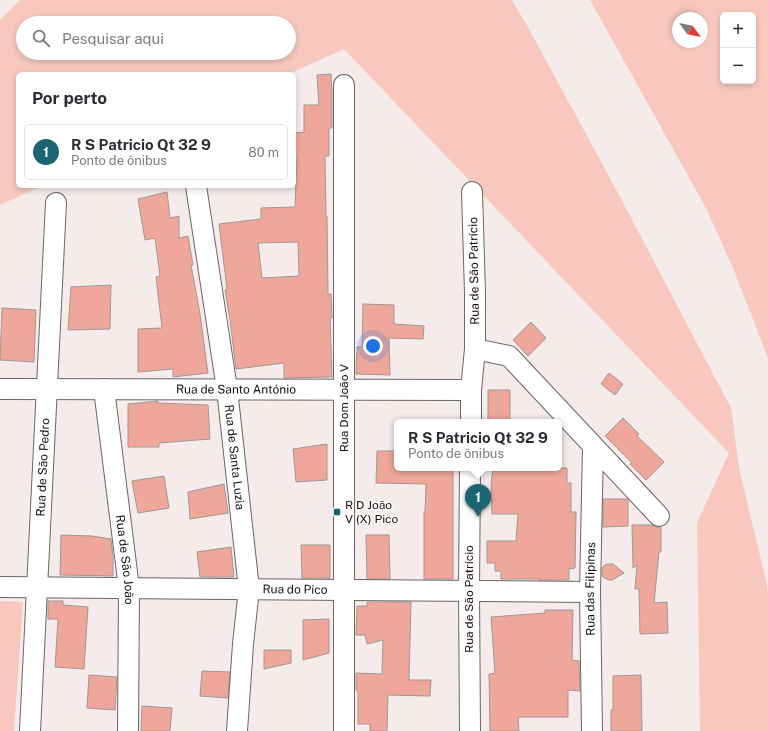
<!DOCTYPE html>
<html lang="pt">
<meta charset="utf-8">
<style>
body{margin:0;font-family:"Public Sans",sans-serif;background:#f7f7f7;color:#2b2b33}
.controls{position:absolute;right:12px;top:12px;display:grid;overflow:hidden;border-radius:6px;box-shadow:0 2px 6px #0003}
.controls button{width:36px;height:36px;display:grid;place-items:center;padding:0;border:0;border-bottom:1px solid #e1e1e2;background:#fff;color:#2b2b33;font:20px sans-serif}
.compass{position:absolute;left:672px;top:12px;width:36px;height:36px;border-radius:50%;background:#fff;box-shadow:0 2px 6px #0003;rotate:123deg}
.you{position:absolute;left:373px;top:346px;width:14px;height:14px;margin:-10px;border:3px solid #fff;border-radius:50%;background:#1a73e8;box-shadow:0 0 0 6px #1a73e833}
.badge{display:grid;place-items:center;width:26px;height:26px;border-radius:50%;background:#1a6571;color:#fff;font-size:13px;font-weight:700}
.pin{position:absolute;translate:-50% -33px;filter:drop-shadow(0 1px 2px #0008)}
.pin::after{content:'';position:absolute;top:21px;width:14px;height:12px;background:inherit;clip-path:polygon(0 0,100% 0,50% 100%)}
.popup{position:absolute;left:394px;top:419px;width:168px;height:52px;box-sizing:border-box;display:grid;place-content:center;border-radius:6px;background:#fff;filter:drop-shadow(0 1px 3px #0005);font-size:13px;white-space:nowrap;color:#7c7c81}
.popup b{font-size:15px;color:#2b2b33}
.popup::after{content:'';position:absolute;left:50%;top:100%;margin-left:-8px;border:8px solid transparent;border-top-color:#fff}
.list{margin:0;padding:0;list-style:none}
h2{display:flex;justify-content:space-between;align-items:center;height:52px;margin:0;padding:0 16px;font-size:17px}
h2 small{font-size:13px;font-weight:400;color:#7c7c81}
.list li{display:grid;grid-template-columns:26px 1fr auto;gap:12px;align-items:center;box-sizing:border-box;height:56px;margin:0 8px 8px;padding:0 8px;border:1px solid #e1e1e2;border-radius:6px}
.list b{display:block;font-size:15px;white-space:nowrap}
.list p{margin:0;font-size:13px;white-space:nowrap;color:#7c7c81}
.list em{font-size:13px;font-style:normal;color:#7c7c81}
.icon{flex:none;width:22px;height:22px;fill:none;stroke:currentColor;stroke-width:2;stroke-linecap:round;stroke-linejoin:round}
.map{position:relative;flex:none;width:768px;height:731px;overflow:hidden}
.search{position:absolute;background:#fff;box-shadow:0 2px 6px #0003;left:16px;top:16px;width:280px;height:44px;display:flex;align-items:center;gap:10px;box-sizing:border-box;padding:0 14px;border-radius:22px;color:#7c7c81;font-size:15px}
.panel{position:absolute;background:#fff;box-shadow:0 2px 6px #0003;left:16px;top:72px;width:280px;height:116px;border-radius:6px}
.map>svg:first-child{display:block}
</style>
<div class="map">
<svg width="768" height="731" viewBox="0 0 768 731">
<rect width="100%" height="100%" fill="#f5ebea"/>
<!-- green -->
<path fill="#f8c8bf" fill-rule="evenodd" d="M20 0H512L530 31 618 193 731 408 739 468 767 585 768 594V731H700L697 523 729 453 344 49 289 74H18V186H42L0 205V20ZM23 23H289V53H23Z
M590 0H768V358L733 268 706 208ZM723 15H753V81H723ZM678 18H702V42H678Z
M0 601 23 602 14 731H0Z"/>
<!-- building -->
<path fill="#f0a79b" stroke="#a09796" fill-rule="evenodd" d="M331 74 332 91V128H329V156H325L326 217 327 216 328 294H331L332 318H330L332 377 284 378V363L236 369 230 320 225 290 227 289 219 224 261 219V208L295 207 297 156H294V133L304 132V105H319L317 75ZM298 242 299 276 262 278 258 243Z
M167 192 170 218 179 216V238L188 236 193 265H191L200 314 208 373 173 377V369L138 372V329L162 328 156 277 160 276 155 238 145 240 138 199Z
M111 285 110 329 68 330 71 287Z
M363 304 394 305V324L424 326 423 339 389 338 390 375 356 374 357 347H362Z
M2 308 36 310 34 362 0 360Z
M531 322 546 338 528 356 513 340Z
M609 373 623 384 615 395 601 384Z
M488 390H510V422H488Z
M158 401V403L208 405 210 439 159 443V447H128V404Z
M623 418 639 434 637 436 664 462 646 480 630 464 632 463 605 436Z
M327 444V480L296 482 293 449Z
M377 451H397V468H453V579H424V512H425L426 484 376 483Z
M493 468H567V483H571V512H576L575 568 569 569V580H539V579H501V571H495V563H487V541H516L518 514H492L491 484Z
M164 476 169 508 138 513 132 481Z
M224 484 228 513 190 519 188 492Z
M603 499H627L628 500V526L603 527Z
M632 525H652L656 527H661V552H659L654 603 667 602 668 633 640 634 639 589H635L637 565 633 568Z
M61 535 92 536 111 539 113 557V576L60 575Z
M366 535H389L390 579H367Z
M301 545H330V578H302Z
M231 547 234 577H200L197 552Z
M608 564H613L624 573 612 580H609L604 578 602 576V568L605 565Z
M48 601H63V605L88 607 84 669 55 667 58 619H48Z
M367 602H411L409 680H431L430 696 388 695 387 731H370V724H358V692L356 690V673L382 674 383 640 367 644 365 635H356L357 606H367Z
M545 610H573L572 660 579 661 580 691 568 690V717H518L519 731H490L489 674 495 673 491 617 545 613Z
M329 619V653L303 660V620Z
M264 650H291V663L264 669Z
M202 671 230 672 228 698 200 696Z
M89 675 117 677 115 710 87 708Z
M641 675 642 731H611V710H613V676Z
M142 706 172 708 170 731H141Z"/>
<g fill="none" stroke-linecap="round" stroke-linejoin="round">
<defs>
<g id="minor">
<path id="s1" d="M196 186 227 389 249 589 243 644 237 731"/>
<path d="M475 349 509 356 659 516"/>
<path id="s2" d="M0 389 471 390"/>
<path id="s3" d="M104 389 129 588 128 731"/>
<path d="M471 422V390L475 349V293L472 192"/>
<path id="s4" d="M0 587 590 592"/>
<path id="s5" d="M30 731 56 203"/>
<path d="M344 731V85"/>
<path d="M470 731 469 591 470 468"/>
<path id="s6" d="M592 731 590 592 593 447"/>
</g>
</defs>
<!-- minor casing -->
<use href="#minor" stroke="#6d6563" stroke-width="22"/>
<!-- minor -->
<use href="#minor" stroke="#fff" stroke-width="20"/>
</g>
<!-- markers -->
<rect fill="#1a6571" stroke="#fefafa" stroke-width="1.5" x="333" y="508" width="8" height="8" rx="2"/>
<g text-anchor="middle" stroke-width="3" stroke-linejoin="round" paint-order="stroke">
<!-- street labels -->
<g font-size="12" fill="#141110" stroke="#fefafa">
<text transform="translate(474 271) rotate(-91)" y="4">Rua de São Patrício</text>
<text dy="4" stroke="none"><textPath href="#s2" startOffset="236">Rua de Santo António</textPath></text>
<text transform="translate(344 408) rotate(-90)" y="4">Rua Dom João V</text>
<text dy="4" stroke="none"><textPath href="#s1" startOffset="274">Rua de Santa Luzia</textPath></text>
<text dy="4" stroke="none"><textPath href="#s5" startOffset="264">Rua de São Pedro</textPath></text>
<text dy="4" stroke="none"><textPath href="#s3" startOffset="172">Rua de São João</textPath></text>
<text dy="4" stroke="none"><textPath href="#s4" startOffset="295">Rua do Pico</textPath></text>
<text dy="4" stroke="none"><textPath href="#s6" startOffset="142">Rua das Filipinas</textPath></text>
<text transform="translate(469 599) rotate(-90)" y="4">Rua de São Patrício</text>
</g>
<!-- poi labels -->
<g font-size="12" fill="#141110" stroke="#fefafa" text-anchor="start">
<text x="345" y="509">R D João<tspan x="345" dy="14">V (X) Pico</tspan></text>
</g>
</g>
</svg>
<div class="controls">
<button>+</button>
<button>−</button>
</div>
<svg class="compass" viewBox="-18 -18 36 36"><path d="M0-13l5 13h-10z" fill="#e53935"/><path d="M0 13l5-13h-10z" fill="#7c7c81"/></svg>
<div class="you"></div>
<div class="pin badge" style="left:478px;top:517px">1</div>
<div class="popup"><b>R S Patricio Qt 32 9</b>Ponto de ônibus</div>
<div class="search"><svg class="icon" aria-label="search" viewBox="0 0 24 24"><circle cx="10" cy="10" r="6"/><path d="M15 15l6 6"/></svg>Pesquisar aqui</div>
<section class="panel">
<h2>Por perto<small></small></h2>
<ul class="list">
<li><span class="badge">1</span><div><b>R S Patricio Qt 32 9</b><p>Ponto de ônibus</p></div><em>80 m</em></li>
</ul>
</section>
</div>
